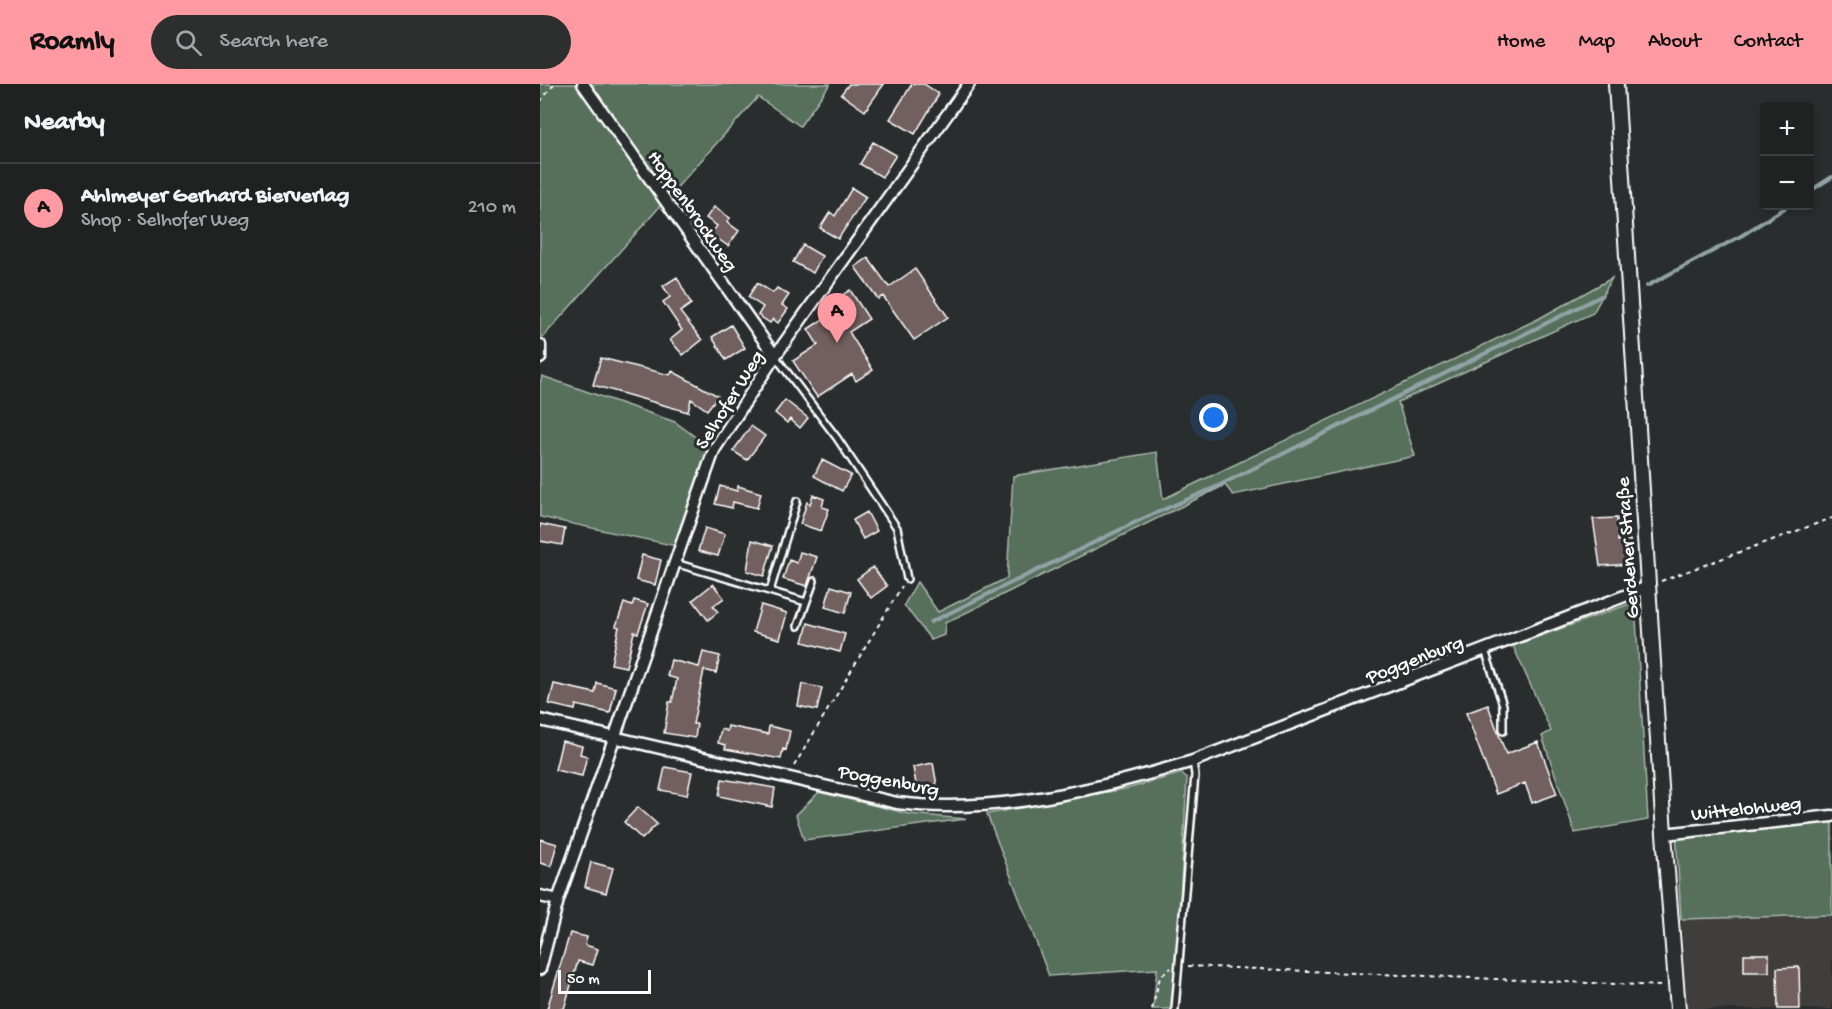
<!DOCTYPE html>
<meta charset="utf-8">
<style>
body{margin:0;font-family:"Gochi Hand",sans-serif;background:#2d2f2f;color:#f1f3f6}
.controls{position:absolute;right:18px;top:18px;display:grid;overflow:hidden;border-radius:6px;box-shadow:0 3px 9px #0003}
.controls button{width:54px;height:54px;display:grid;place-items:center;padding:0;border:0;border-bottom:2px solid #3d3f40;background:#202222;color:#f1f3f6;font:30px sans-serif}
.scale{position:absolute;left:18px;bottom:15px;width:93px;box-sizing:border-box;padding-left:6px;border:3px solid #fff;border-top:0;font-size:16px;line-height:21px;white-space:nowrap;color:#fff;-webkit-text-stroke:4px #2a2d2e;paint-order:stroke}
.you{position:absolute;left:674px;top:334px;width:21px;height:21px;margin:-15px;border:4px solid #fff;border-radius:50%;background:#1a73e8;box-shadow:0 0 0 9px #1a73e833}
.badge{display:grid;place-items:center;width:39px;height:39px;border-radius:50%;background:#ff9aa2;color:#111;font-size:20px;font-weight:700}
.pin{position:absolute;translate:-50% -50px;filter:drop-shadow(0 2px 3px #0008)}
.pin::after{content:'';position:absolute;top:32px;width:21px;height:18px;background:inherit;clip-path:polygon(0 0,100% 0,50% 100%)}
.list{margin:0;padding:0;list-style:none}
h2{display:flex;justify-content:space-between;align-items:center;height:78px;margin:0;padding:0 24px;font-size:26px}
h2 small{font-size:20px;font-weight:400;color:#a2a4a5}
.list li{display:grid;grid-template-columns:39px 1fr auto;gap:18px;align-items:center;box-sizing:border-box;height:90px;padding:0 24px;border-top:2px solid #3d3f40}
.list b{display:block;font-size:22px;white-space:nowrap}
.list p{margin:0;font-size:20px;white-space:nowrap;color:#a2a4a5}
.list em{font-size:20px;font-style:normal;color:#a2a4a5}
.icon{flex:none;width:33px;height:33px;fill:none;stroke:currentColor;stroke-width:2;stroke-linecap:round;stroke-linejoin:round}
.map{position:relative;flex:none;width:1292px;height:925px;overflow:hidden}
header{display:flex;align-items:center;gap:36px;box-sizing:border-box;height:84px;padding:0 30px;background:#ff9aa2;color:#111}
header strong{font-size:28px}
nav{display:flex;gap:33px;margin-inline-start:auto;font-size:21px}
.search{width:420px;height:54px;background:#2d2f2f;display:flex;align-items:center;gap:15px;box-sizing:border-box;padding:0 21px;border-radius:33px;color:#a2a4a5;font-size:22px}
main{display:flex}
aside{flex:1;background:#202222}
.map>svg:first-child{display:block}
</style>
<header>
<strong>Roamly</strong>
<div class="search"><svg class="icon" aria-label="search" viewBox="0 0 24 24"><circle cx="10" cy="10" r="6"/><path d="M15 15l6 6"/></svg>Search here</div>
<nav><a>Home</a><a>Map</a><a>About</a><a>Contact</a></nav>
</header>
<main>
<aside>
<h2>Nearby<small></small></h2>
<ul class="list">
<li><span class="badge">A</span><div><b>Ahlmeyer Gerhard Bierverlag</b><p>Shop · Selhofer Weg</p></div><em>210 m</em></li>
</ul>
</aside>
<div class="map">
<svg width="1292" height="925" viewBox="0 0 1292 925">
<rect width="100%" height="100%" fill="#2a2d2e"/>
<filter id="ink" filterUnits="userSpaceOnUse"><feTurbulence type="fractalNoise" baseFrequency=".0167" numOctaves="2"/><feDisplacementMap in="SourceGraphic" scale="12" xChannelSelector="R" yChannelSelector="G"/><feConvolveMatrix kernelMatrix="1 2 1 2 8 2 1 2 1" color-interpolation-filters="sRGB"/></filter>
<g filter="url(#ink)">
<!-- built -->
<path fill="#403c3c" d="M1292 831V925H1147L1141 835Z"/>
<!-- green -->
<path fill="#566f5c" stroke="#aab7ae" stroke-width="1.5" d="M0 0H290L260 42 218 13 3 253 0 252Z
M1072 194 1053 229 858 318 875 372 693 411 685 401 405 539 404 551 391 556 364 521 377 498 398 528 467 494 473 392 617 368 623 415 998 235Z
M2 292 135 338 169 363 136 462 0 433V300Z
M1095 518 1108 736 1035 749 1002 652 1011 647 973 562Z
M642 689 647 694 634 925H613L617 885 509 892 447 730 590 704Z
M279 708 369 730 426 735 264 756 256 731Z
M1292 734V831L1141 835 1136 748Z"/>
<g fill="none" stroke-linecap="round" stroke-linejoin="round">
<!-- stream -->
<path stroke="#91a3a6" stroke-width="4" d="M1270 107 1292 93
M1107 202 1201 152 1248 122
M391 538 602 435 678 402 1061 212"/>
</g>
<!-- building -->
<path fill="#725f5e" stroke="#fff" stroke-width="1.5" d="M309 0H344L325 27 301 10Z
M372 0H384L399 10 375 50 350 35Z
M333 58 356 71 342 93 320 80Z
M312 104 326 113 298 155 280 144 290 128 295 132Z
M174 123 190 134 187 138 199 147 188 162 171 150 177 142 166 134Z
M263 161 282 172 273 189 253 178Z
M328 174 349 203 375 185 408 233 374 256 343 212 338 215 315 183Z
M137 193 151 220 140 228 162 256 143 271 130 256 142 246 123 218 130 213 123 202Z
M217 199 233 209 237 204 249 211 242 221 248 225 238 239 233 235 230 239 218 231 223 223 208 213Z
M310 206 329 235 309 248 333 286 316 297 312 290 277 313 253 277 278 261 268 245 300 224 295 216Z
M191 241 205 264 186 276 172 253Z
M61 274 130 291 132 287 178 312 167 326 151 315 148 328 53 301Z
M245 316 268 334 260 344 250 335 247 339 235 329Z
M211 342 225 352 207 376 193 367Z
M282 376 311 391 302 407 274 392Z
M180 402 197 407 198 402 221 409 217 424 193 418 192 424 175 420Z
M273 411 284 415 282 423 289 425 281 447 260 440 267 418 270 420Z
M327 428 337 447 323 455 313 436Z
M1077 434 1078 457 1090 456 1092 480 1060 482 1053 435Z
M0 440 25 445 22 461 0 457Z
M165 444 185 450 178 472 158 467Z
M212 456 233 462 224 492 207 487Z
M260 468 277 473 267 502 243 495 249 476 257 479Z
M102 471 121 476 115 501 96 496Z
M333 483 347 502 331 514 317 495Z
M173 500 184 514 173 522 178 528 168 536 153 516Z
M291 502 311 508 305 529 285 523Z
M94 516 108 520 98 549 94 548 86 583 71 580 79 543 76 542 84 519 92 522Z
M221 521 247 529 240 555 213 548Z
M268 539 305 550 300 568 263 558Z
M163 568 180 572 176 589 164 586 153 640H157L155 654 124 649 129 618H132L137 595 127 592 131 576 159 583Z
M57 599 76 604 70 629 36 621 35 626 9 620 14 600 55 609Z
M262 600 282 604 277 626 258 622Z
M948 621 966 670 998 658 1017 710 992 719 985 699 956 710 926 629Z
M188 642 228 650 229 642 250 647 246 666 243 665 241 675 185 665 186 661 178 659 181 645 187 647Z
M22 657 42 662 40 670 47 672 42 692 15 686Z
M393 679 397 702 377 706 373 683Z
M125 683 152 688 147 711 120 706Z
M182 695 235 704 232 723 179 712Z
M98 723 117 740 102 755 84 738Z
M0 755 17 760 11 782 0 779Z
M51 778 73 784 66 809 45 803Z
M30 849 47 853 45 861 58 865 53 881 38 877 24 925H7Z
M1204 870H1229V888H1204Z
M1259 883 1260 925H1238L1237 884Z"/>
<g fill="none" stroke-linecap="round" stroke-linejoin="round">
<defs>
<path id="service" d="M235 272 297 354 357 444 367 495
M135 479 266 518
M230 507 257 417
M258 542 274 497
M945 566 963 621V647
M635 925 655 691 653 677"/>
<path id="minor" d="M43 0 235 272
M0 261V274
M0 636 357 719C455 731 560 705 653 677L1108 503
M1124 750 1292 732
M0 812 18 816
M0 885 18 816 174 366 235 272 429 0"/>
<path id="secondary" d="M1076 0 1124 750 1138 925"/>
</defs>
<!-- service casing -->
<use href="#service" stroke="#fff" stroke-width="10"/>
<!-- minor casing -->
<use href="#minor" stroke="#fff" stroke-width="15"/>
<!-- secondary casing -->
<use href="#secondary" stroke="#fff" stroke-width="18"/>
<!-- path -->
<path stroke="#fff" stroke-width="2" stroke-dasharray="4.5 4.5" stroke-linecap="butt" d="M0 18 14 0
M1121 497 1292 434
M254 682 362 502
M648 882 1122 902
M612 925 620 893 631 884"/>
<!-- service -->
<use href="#service" stroke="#2a2d2e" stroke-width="5"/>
<!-- minor -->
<use href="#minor" stroke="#2a2d2e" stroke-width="10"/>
<!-- secondary -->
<use href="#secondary" stroke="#2a2d2e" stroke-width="14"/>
</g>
</g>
<g text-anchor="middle" stroke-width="6" stroke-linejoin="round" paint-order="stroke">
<!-- street labels -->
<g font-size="20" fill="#fff" stroke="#2a2d2e">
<text transform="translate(154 126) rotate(55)" y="7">Hoppenbrockweg</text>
<text transform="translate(188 315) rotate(-58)" y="7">Selhofer Weg</text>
<text transform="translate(1086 464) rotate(-94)" y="7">Gerdener Straße</text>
<text transform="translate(874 574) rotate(-21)" y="7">Poggenburg</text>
<text transform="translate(349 695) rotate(11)" y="7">Poggenburg</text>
<text transform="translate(1206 723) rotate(-6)" y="7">Wittelohweg</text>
</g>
</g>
</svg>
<div class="controls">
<button>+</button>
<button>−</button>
</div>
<div class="scale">50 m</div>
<div class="you"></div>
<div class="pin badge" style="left:297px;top:259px">A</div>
</div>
</main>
